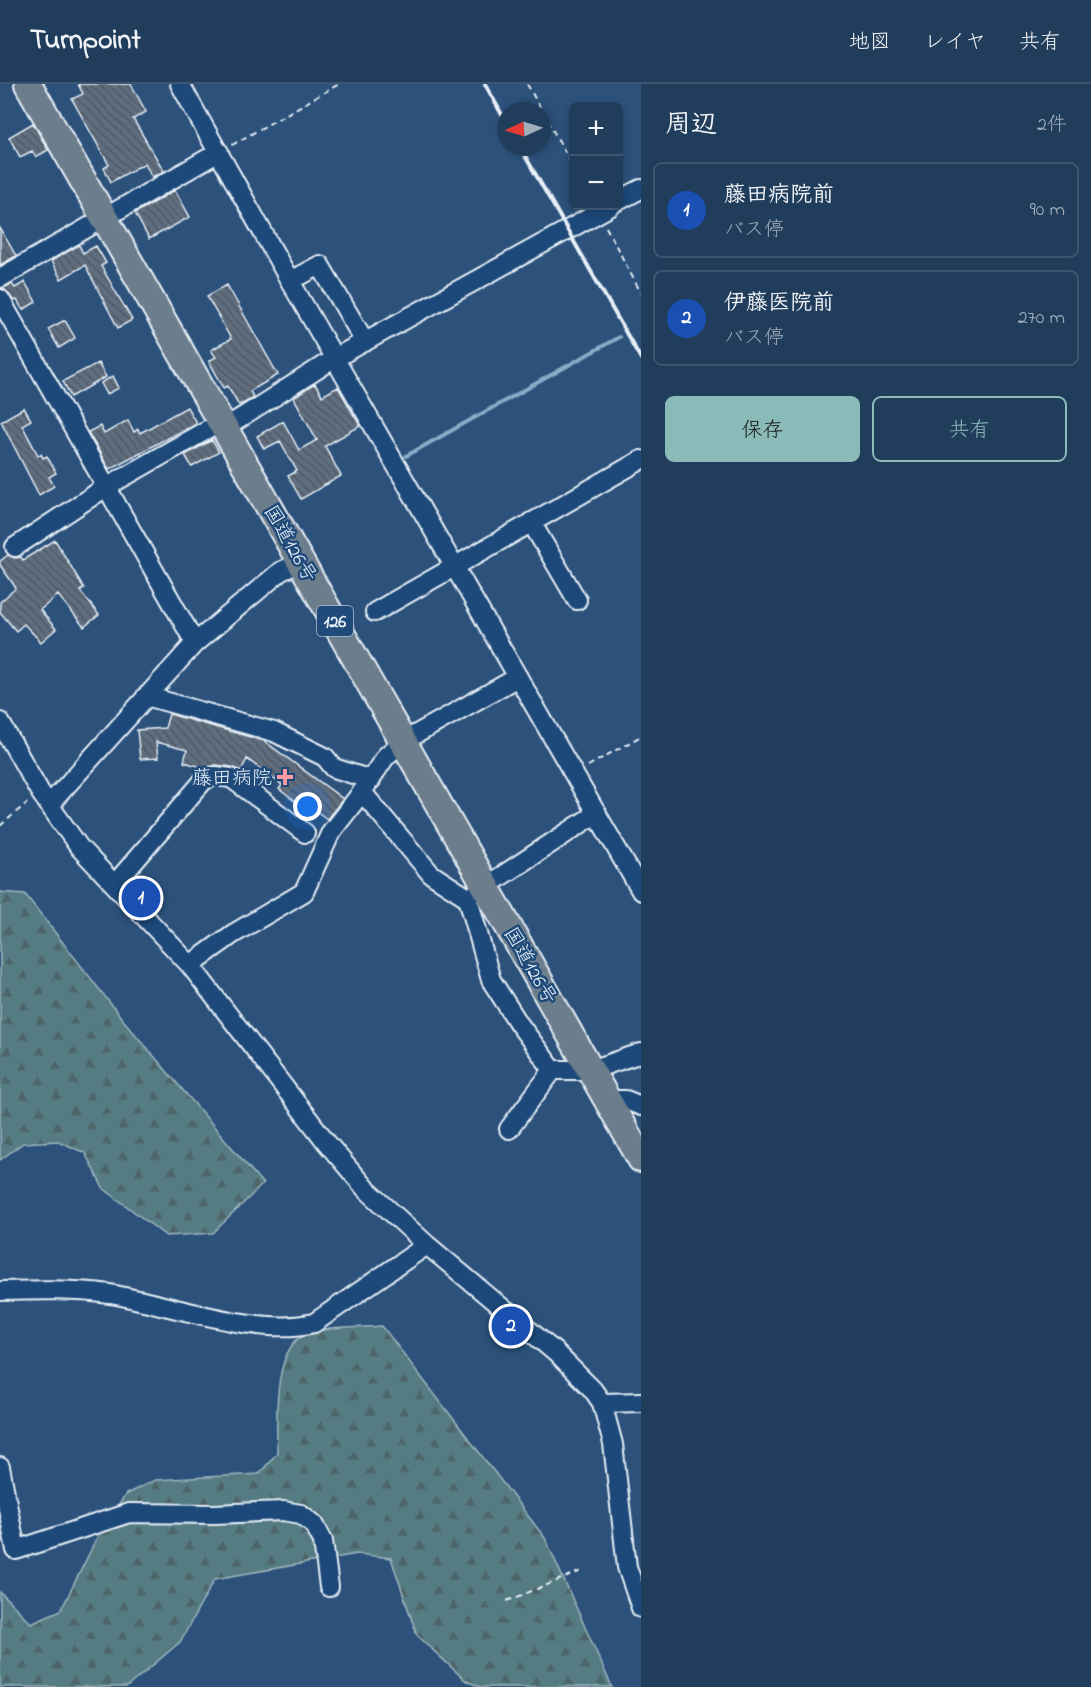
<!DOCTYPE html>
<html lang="ja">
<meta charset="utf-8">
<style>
body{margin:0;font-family:"Indie Flower","Klee One",sans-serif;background:#294462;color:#f1f3f6}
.controls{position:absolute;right:18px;top:18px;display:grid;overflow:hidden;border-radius:9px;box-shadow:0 3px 9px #0003}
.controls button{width:54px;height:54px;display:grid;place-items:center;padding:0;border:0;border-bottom:2px solid #3e5672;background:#213d5c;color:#f1f3f6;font:30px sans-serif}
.compass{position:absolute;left:497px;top:18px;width:54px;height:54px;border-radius:50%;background:#213d5c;box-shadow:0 3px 9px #0003;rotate:266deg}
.you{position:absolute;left:308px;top:723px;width:21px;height:21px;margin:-15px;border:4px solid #fff;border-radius:50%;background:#1a73e8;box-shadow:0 0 0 9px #1a73e833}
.badge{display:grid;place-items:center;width:39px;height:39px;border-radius:50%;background:#8bbbb9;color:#fff;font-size:20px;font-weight:700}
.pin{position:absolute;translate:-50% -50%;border:3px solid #fff;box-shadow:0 2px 6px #0006}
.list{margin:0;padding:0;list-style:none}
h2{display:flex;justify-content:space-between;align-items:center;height:78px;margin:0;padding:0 24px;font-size:26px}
h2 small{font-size:20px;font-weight:400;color:#a2aebb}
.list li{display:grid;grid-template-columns:39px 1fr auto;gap:18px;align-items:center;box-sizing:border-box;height:96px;margin:0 12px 12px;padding:0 12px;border:2px solid #3e5672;border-radius:9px}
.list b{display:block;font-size:22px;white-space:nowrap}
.list p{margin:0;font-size:20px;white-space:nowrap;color:#a2aebb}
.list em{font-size:20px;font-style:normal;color:#a2aebb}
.actions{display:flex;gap:12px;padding:18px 24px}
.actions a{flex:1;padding:14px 0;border:2px solid #8bbbb9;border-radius:9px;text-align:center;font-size:21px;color:#8bbbb9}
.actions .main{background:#8bbbb9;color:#111}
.map{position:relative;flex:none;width:641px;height:1603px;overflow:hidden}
header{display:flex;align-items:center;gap:36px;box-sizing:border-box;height:84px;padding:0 30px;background:#213d5c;border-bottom:2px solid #3e5672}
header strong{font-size:28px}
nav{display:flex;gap:33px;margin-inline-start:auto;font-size:21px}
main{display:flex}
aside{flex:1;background:#213d5c}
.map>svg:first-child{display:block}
</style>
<header>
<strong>Turnpoint</strong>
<nav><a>地図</a><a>レイヤ</a><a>共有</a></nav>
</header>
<main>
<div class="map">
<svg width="641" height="1603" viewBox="0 0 641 1603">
<defs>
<pattern id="forest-firs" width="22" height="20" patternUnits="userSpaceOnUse" patternTransform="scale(1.5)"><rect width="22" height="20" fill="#547c83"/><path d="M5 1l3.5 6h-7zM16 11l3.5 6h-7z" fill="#4e6569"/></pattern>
<pattern id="building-back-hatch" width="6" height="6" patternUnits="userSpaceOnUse" patternTransform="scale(1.5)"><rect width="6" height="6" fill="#5f6e7f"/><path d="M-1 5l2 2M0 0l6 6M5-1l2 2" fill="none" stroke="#515962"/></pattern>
</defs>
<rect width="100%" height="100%" fill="#2c517b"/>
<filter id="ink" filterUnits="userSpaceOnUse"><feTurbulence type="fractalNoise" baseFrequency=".0167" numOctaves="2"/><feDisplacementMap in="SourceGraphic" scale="12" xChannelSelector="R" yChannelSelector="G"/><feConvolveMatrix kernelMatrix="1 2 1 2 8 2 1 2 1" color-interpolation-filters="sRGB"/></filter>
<g filter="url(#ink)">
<!-- forest -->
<path fill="url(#forest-firs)" stroke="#9eb6be" stroke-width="1.5" d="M0 808 25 810 124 937 263 1100 213 1149 166 1152 103 1104 85 1069 58 1057 23 1059 0 1076Z
M382 1242 545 1454 612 1603H480L465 1596 417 1551 391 1474 357 1470 215 1495 180 1558 127 1603H0V1508L31 1539 61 1526 97 1454 126 1410 155 1396 259 1390 277 1369C277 1340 271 1261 308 1249 325 1243 362 1244 382 1242Z"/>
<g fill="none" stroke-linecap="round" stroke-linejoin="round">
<!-- stream -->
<path stroke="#88acc6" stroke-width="4" d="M406 372 619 253"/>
</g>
<!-- building -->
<path fill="url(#building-back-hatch)" stroke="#e8f1f8" stroke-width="1.5" d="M78 0H131L146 28 133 35 164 87 152 93 145 79 111 98 104 84 109 81 72 15 83 10Z
M33 39 48 66 36 73 32 67 20 73 9 53Z
M175 106 190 133 149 155 135 129Z
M0 144 16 172 0 181Z
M79 161 83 169 96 162 106 179 101 182 132 236 118 244 85 181 61 195 51 177Z
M25 198 36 218 23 226 17 216 14 217 3 204 12 200 15 204Z
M227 201 278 291 250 307 253 313 239 321 228 302 224 304 209 277 216 273 211 266 231 255 207 212Z
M65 236 75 254 59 264 48 245Z
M98 279 106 293 71 313 63 297Z
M113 292 119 304 107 310 101 299Z
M315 300 322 312 338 303 360 342 325 362 341 392 301 415 288 392 297 387 280 357 264 365 257 352 283 337 299 366 317 356 294 314Z
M187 323 196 339 109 385 88 348 100 342 104 350 128 336 134 348 138 345 140 349Z
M24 324 31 336 22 341 38 371 41 370 43 374 47 372 56 389 49 393 54 402 39 411 1 337Z
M212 356 219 368 192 383 185 371Z
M55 456 84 504 80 507 99 531 84 543 58 511 40 526 56 545 41 558 24 540 16 547 0 528V518L16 504 0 481V477L8 471 15 474 21 473 23 476Z
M169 630 264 657 343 715 327 735 304 718 301 722 279 705 282 701 247 675 241 687 232 683 216 681 205 684 184 678 187 666 156 658 158 674 140 675 137 646 165 644Z"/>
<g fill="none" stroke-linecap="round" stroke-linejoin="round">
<defs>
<path id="minor" d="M180 0 290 197 641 807
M618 117 641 105
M0 194 219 68
M290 197 320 181 365 258
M0 215 195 559
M225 344 335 274 611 122
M531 438 577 516
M15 463 106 403 221 338
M375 528 641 376
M146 612 274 648 325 673 334 684 371 696
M0 638 40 708 79 763 190 881 327 1059 365 1104 427 1161 555 1268 593 1306 602 1319 613 1360 627 1483 641 1524
M362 708 431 790 468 814 491 896 519 940 553 986
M49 721 195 559 281 487 302 478
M115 800 204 696 215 692 231 694 305 749
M477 808 597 729
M190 881 233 850 304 808 331 748 362 708 386 672 404 657 518 593
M553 986H591L641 969
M607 1016H626L641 1022
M509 1045 553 986
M0 1207C37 1206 74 1205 110 1210 169 1220 258 1253 314 1239L427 1161
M602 1319 641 1318
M0 1383 16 1466 129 1429 215 1430 283 1427 301 1430 314 1440 323 1457 329 1503"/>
<path id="highway" d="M28 0 641 1075"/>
</defs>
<!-- minor casing -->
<use href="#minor" stroke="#e8f1f8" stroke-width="22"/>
<!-- highway casing -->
<use href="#highway" stroke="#e8f1f8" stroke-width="30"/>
<!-- path -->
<path stroke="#e8f1f8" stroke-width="2" stroke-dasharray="6 4.5" stroke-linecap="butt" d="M527 0 542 27
M542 27 574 84
M232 61 339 0
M606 143 641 209
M588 682 641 652
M0 742 27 719
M507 1517 584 1486"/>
<!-- minor -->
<use href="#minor" stroke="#1f4a7a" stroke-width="18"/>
<!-- highway -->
<use href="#highway" stroke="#6c7d8b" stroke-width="26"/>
<!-- rail -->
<path stroke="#e8f1f8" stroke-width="4" d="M485 0 506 38
M520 63 641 275"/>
</g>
</g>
<!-- markers -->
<path fill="#ff9aa2" stroke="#1f4a7a" stroke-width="2" d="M282 684h6v6h6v6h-6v6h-6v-6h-6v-6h6z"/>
<g text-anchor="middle" stroke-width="5" stroke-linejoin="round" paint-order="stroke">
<!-- shield labels -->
<rect fill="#1f4a7a" stroke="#acbfd2" stroke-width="1.5" x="317" y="522" width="36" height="30" rx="4.5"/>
<g font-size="18" font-weight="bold" fill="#e8f1f8">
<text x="335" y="543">126</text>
</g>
<!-- street labels -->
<g font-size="20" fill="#e8f1f8" stroke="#1f4a7a">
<text transform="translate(291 459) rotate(60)" y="7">国道126号</text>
<text transform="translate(531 881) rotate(60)" y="7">国道126号</text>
</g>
<!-- poi labels -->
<g font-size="20" fill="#e8f1f8" stroke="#1f4a7a" text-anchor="end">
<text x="272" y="700">藤田病院</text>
</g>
</g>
</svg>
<div class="controls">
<button>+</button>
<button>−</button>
</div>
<svg class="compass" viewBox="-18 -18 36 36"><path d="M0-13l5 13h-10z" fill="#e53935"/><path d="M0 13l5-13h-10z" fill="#a2aebb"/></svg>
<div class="you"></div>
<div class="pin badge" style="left:141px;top:814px;background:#1a4fb4">1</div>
<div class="pin badge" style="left:511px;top:1242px;background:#1a4fb4">2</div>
</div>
<aside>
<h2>周辺<small>2件</small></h2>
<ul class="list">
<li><span class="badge" style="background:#1a4fb4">1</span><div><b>藤田病院前</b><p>バス停</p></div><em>90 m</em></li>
<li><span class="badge" style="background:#1a4fb4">2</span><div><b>伊藤医院前</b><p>バス停</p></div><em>270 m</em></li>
</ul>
<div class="actions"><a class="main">保存</a><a>共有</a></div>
</aside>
</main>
